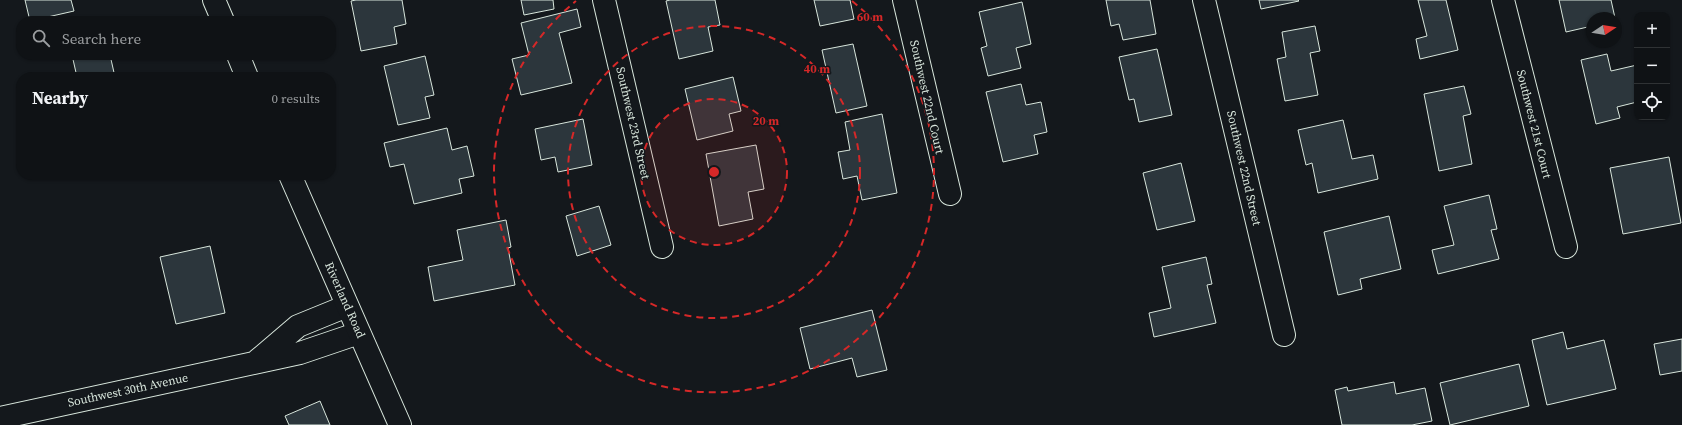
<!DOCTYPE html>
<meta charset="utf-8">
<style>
body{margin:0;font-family:"Source Serif 4",serif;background:#181b1e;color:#f1f3f6}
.controls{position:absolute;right:12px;top:12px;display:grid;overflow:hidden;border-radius:8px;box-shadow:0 1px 3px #0004}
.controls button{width:36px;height:36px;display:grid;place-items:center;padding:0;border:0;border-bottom:1px solid #2f3234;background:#0f1215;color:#f1f3f6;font:20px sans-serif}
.compass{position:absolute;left:1586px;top:12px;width:36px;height:36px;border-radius:50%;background:#0f1215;box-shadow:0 1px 3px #0004;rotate:78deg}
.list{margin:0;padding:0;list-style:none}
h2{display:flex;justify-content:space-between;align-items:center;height:52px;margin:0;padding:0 16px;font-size:17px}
h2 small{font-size:13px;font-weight:400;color:#9b9ea0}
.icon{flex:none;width:22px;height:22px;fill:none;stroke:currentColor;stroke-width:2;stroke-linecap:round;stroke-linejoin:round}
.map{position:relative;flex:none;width:1682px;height:425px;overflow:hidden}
.search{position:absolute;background:#0f1215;box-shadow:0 1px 3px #0004;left:16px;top:16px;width:320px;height:44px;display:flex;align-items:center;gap:10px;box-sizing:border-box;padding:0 14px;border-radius:16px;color:#9b9ea0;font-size:15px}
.panel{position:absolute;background:#0f1215;box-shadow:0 1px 3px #0004;left:16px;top:72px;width:320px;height:108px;border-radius:16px}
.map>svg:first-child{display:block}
</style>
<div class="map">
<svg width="1682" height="425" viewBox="0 0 1682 425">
<rect width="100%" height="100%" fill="#14181c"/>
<!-- building -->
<path fill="#2c363c" stroke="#d8e6dc" d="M25 0H71L74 11 30 21Z
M356 0H402L406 24 394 27 397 44 361 51 351 1Z
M521 0H553L554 9 524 15Z
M670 0H715L720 25 708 27 713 51 679 59 666 1Z
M814 0H850L854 19 820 26Z
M1106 0H1150L1156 34 1123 40 1119 24 1111 26Z
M1259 0H1298L1299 1 1261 9Z
M1418 0H1446L1458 50 1420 59 1416 39 1427 36Z
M1559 0H1611L1615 18H1592V26L1566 32Z
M1022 2 1031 44 1016 48 1021 68 988 76 981 48 987 46 979 12Z
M577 9 581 27 559 33 572 83 521 95 512 59 529 55 521 23Z
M1315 26 1320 51 1310 53 1318 95 1285 101 1277 59 1286 57 1282 32Z
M853 44 867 106 836 113 822 50Z
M1157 49 1172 115 1139 122 1134 99 1129 100 1119 57Z
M1607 54 1611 71 1637 65V102L1617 107 1620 118 1596 124 1581 60Z
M72 55H110L115 77H77Z
M425 56 434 95 425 97 430 118 398 125 384 66Z
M733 77 741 111 729 114 733 131 697 140 685 89Z
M1021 84 1026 105 1041 102 1047 132 1034 135 1038 154 1003 162 986 92Z
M1464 86 1471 114 1463 116 1472 164 1439 171 1424 94Z
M882 114 897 193 862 200 857 176 843 179 838 152 850 150 845 122Z
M583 119 592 165 558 172 555 157 541 160 535 129Z
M1343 120 1352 159 1373 155 1378 179 1318 193 1312 163 1306 165 1298 130Z
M447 128 452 150 467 146 474 176 459 179 462 193 414 204 404 164 390 167 384 143Z
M756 145 764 189 748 192 753 219 719 226 706 154Z
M1669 157 1681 223 1623 234 1610 168Z
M1181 163 1195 221 1157 230 1143 173Z
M1489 195 1497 229 1491 230 1499 259 1438 274 1432 250 1454 245 1444 206Z
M599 206 611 245 577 256 566 216Z
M1389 216 1401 269 1360 279 1362 289 1338 295 1324 232Z
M506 220 511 247 508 248 515 285 434 301 428 267 463 260 457 230Z
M210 246 225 313 176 324 160 257Z
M1206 257 1212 284 1207 285 1216 323 1154 337 1149 313 1171 308 1162 267Z
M872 310 887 370 857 377 852 358 810 369 800 328Z
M1563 332 1567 349 1604 340 1616 389 1547 405 1532 340Z
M1682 339V371L1660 375 1654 344Z
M1519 364 1529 406 1450 425 1440 383Z
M1394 382 1396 394 1425 388 1432 421 1412 425H1342L1335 390 1347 387 1348 391Z
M320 401 330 425H289L285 416Z"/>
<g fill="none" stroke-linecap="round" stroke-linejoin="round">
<defs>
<path id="street" d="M604 0 662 247
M904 0 950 194
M1204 0 1284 335
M1503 0 1566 247
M258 360 298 326 347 306
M0 418 300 353 359 333"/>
<path id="secondary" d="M214 0 223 21
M238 55 247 77
M290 175 400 425"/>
</defs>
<!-- street casing -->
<use href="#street" stroke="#d8e6dc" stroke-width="24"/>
<!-- secondary casing -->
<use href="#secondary" stroke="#d8e6dc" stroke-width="24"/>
<!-- street -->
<use href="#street" stroke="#14181c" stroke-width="22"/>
<!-- secondary -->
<use href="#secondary" stroke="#14181c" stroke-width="22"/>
</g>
<!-- distance rings -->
<circle cx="714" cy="172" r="73" fill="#d62828" fill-opacity=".12"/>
<g fill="none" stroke="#d62828" stroke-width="2" stroke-dasharray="7 5">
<circle cx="714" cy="172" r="73"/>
<circle cx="714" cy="172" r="146"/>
<path d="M852 1A220 220 0 1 1 576 1"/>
</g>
<g text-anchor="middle" stroke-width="3" stroke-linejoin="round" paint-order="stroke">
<!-- street labels -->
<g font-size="12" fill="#d8e6dc" stroke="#14181c">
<text transform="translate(927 97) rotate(77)" y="4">Southwest 22nd Court</text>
<text transform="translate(633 123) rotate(77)" y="4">Southwest 23rd Street</text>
<text transform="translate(1534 124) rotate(76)" y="4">Southwest 21st Court</text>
<text transform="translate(1244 168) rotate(77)" y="4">Southwest 22nd Street</text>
<text transform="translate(345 300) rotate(66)" y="4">Riverland Road</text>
<text transform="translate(128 390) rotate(-12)" y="4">Southwest 30th Avenue</text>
</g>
</g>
<circle cx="714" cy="172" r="6" fill="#d62828" stroke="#14181c" stroke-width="2"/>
<g font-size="12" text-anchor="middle" font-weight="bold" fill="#d62828" stroke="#14181c" stroke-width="3" stroke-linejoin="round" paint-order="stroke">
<text x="870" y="21">60 m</text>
<text x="817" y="73">40 m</text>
<text x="766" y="125">20 m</text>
</g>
</svg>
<div class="controls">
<button>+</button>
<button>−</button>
<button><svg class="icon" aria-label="locate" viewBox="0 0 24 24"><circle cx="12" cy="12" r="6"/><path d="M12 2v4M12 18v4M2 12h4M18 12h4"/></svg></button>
</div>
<svg class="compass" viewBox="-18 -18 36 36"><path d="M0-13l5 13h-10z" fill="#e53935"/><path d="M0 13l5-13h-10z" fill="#9b9ea0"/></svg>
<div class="search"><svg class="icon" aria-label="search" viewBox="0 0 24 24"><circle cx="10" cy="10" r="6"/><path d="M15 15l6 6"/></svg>Search here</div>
<section class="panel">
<h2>Nearby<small>0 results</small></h2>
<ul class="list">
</ul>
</section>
</div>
